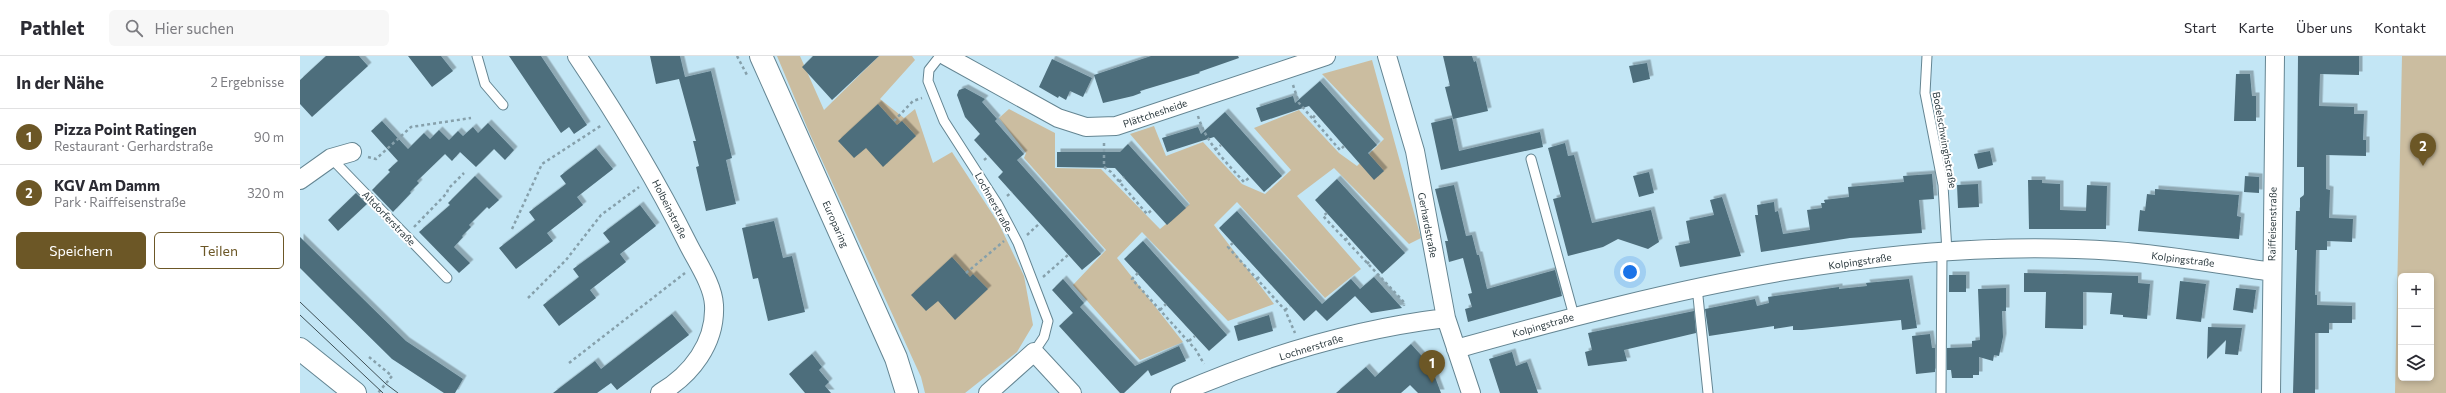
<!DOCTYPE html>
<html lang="de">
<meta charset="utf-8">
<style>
body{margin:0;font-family:Commissioner,sans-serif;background:#f7f7f7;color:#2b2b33}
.controls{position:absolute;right:12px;bottom:12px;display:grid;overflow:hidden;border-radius:6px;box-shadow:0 2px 6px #0003}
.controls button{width:36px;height:36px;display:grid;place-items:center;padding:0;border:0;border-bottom:1px solid #e1e1e2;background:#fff;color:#2b2b33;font:20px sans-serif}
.you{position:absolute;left:1330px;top:216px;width:14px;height:14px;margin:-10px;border:3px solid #fff;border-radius:50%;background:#1a73e8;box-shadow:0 0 0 6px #1a73e833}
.badge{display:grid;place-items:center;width:26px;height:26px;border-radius:50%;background:#6c5726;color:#fff;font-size:13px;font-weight:700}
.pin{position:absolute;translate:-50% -33px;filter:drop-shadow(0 1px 2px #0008)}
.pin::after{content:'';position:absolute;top:21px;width:14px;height:12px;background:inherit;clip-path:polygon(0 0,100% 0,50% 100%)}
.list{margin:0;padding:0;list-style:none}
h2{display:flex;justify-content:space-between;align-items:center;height:52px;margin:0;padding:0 16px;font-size:17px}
h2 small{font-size:13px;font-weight:400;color:#7c7c81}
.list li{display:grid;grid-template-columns:26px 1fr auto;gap:12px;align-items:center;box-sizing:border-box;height:56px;padding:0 16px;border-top:1px solid #e1e1e2}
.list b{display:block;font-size:15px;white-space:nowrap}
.list p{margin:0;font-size:13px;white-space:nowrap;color:#7c7c81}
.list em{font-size:13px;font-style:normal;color:#7c7c81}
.actions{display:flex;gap:8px;padding:12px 16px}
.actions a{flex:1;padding:9px 0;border:1px solid #6c5726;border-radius:6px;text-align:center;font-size:14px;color:#6c5726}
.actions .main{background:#6c5726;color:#fff}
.icon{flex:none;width:22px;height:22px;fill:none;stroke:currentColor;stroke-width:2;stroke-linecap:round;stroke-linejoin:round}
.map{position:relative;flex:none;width:2146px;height:337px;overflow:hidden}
header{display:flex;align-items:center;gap:24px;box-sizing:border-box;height:56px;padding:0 20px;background:#fff;border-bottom:1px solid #e1e1e2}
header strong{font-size:19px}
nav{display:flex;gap:22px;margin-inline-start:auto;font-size:14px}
.search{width:280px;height:36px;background:#f7f7f7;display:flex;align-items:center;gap:10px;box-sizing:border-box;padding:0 14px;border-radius:6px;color:#7c7c81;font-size:15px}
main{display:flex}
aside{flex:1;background:#fff}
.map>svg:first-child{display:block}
</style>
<header>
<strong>Pathlet</strong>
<div class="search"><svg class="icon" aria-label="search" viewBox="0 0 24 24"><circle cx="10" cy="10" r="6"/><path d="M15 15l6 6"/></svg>Hier suchen</div>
<nav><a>Start</a><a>Karte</a><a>Über uns</a><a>Kontakt</a></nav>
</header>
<main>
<aside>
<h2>In der Nähe<small>2 Ergebnisse</small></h2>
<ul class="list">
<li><span class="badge">1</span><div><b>Pizza Point Ratingen</b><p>Restaurant · Gerhardstraße</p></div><em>90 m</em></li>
<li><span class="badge">2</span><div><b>KGV Am Damm</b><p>Park · Raiffeisenstraße</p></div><em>320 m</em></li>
</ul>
<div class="actions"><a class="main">Speichern</a><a>Teilen</a></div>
</aside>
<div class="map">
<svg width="2146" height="337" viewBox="0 0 2146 337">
<defs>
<filter id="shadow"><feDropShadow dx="3.5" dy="-3.5" stdDeviation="0" flood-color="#0004"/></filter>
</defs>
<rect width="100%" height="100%" fill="#c3e6f5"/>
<!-- green -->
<path fill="#cbbda0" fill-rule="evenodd" d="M477 0H500L524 54 579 0H612L615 4 580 43 604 62 615 53 633 107 652 96 699 168 724 220 733 269 717 296 665 337H625L621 321 509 76Z
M2102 0H2146V337H2095ZM2101 220H2131V322H2101Z
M1072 4 1121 182 1109 188 1034 112 997 140 1061 213 1025 242 937 146 914 169 974 248 928 265 842 176 817 202 883 286 840 304 773 229 806 194 724 102 726 97 699 62 709 53 755 77V112L801 113 860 173 890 148 830 78 854 70 866 100 903 86 942 128 965 138 991 114 954 72 999 54 1039 97 1057 110 1084 83 1022 18Z"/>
<!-- building -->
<path fill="#4e6e7b" filter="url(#shadow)" d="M26 0H59L68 10 12 61 0 48V24Z
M108 0H141L153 15 132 31Z
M209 0H241L287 69 274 78 269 71 261 77Z
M350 0H380L385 21 411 15 432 102 426 104 436 148 406 155 396 111 399 110 393 85H396L379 23 356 28Z
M513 0H579L532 44 502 11Z
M851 0H938L939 2 899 16 900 17 840 35 841 37 833 40 803 47 794 19Z
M1143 0H1172L1174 6 1176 5 1188 55 1153 63 1145 31 1150 30Z
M1998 0H2059V19L2020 18 2019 50 2054 51V58H2064L2063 84H2066V100L2026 99V133L2030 134 2029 162 2053 163 2052 186 2027 185V194H2016L2015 239H2017V249L2052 250V267H2029V277H2015V337H1993L1997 194H1995L1996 155H2000V142L2004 139V111H1997Z
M752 3 792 22 783 41 770 35 766 44 759 40 758 42 739 31Z
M1347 7 1350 23 1333 27 1329 10Z
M1936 18H1950L1952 40H1956V65H1934Z
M1020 25 1077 89 1068 97 1084 115 1074 124 1009 50 961 66 956 52 993 40 995 47Z
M665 32 685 43 682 46 697 63 695 65 724 98 717 104 801 198 782 214 698 121 703 116 674 84 680 78 665 61 657 39 659 34Z
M578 48 597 69 602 65 616 80 583 111 566 92 554 102 538 85Z
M925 56 982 120 964 136 914 81 867 96 862 82 898 71 901 78Z
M1152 62 1159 95 1240 76 1243 91 1141 114 1131 67Z
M82 65 108 93 124 77 130 83 139 74 149 84 158 75 163 80 173 71 178 77 188 67 214 94 205 104 194 93 176 111 160 96 152 105 145 98 117 125 119 127 110 136 111 137 93 156 72 134 90 116 88 114 98 105 71 75Z
M1265 87 1268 100 1274 99 1292 167 1351 154 1359 186 1348 193 1318 183 1303 191 1268 200 1253 143 1261 141 1248 92Z
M828 88 886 152 867 169 815 112 757 111V96H820Z
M296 92 313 113 277 141 283 149 247 177 253 185 216 213 199 192 235 164 229 156 266 128 260 120Z
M1690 95 1693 109 1678 113 1674 98Z
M1349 116 1354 137 1339 141 1333 120Z
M1632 118 1634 143 1619 144 1622 177 1550 182 1461 196 1455 159H1458L1457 149 1474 146 1475 156 1478 155 1483 178 1510 174 1507 154 1522 152 1521 147H1525L1524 144 1549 141 1548 131 1604 126 1603 120Z
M175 120 199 144 189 153 187 151 169 169 171 171 162 180 163 181 154 191 170 207 159 217 119 176 150 149 148 147Z
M1945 120 1959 121V137L1944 136Z
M1037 123 1105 197 1082 218 1015 144Z
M1728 124H1742V127L1760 128V154L1786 155 1787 129 1807 130 1806 173H1729Z
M1678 128 1679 151 1658 152 1657 129Z
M1154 129 1166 180 1172 179 1177 199H1179L1187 233 1255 214 1262 240 1168 266 1165 253 1172 251 1168 238 1172 237 1163 202 1149 206 1145 185H1148L1135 133Z
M1855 133 1939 139 1937 160 1941 161 1939 183 1838 175 1840 154 1845 155 1847 138 1855 139Z
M56 137 67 148 38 175 28 164Z
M1422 141 1441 200 1380 211 1375 190 1390 187 1386 165 1414 159 1410 144Z
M340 149 356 170 320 198 326 206 290 234 296 242 259 270 243 249 279 221 273 213 310 186 303 177Z
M937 155 1022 248 1051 223 1060 233 1074 221 1102 252 1071 257 1055 240 1027 265 1016 254 1004 265 919 172Z
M474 165 483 202 492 200 505 256 468 265 458 222 453 223 442 172Z
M0 181 106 285 163 323 155 337H144L92 303 30 242 0 212Z
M843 185 927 279 909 295 824 203Z
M652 201 670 221 673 218 688 233 655 264 638 245 626 255 611 239Z
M1724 217 1838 220V227L1850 228 1847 263 1823 261V259L1810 258 1812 237 1783 236V273L1745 272 1746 236H1724Z
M1649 219H1666V236H1649Z
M763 223 784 247 778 253 780 251 835 310 879 290 886 305 851 320 848 314 824 337H820L759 270 773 257 752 234Z
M1609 223 1617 272 1602 274 1601 264 1502 274H1493V270L1474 273V270L1409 280 1405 253 1455 243 1457 250 1469 247 1468 241 1539 231V233L1567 230 1566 227Z
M1880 225 1906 228 1901 266 1876 263Z
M1706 232V255H1702L1703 281 1699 300 1694 299 1693 305 1679 301V319H1673V322H1652L1651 314H1647V292L1672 291V285L1680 284 1678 233Z
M1936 232 1956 234 1953 257 1933 254Z
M1394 255 1396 277 1324 294 1327 305 1288 310 1285 296 1292 294 1288 277Z
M372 258 389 279 317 334 311 327 297 337H253L295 305 301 313Z
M969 259 973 275 938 285 934 270Z
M1908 271 1942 272 1938 299 1925 298 1926 284 1907 303Z
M1630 278 1632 292H1635V316L1616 318 1612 280Z
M1111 288 1131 310 1128 313 1135 321 1141 337H1118L1110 329 1101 337H1036L1066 311 1075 321Z
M1212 296 1216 310 1227 306 1238 337H1200L1189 303Z
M512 298 522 311 519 314 529 326 525 330 531 337H505L489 318Z"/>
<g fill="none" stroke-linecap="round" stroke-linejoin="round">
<defs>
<path id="service" d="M177 0 185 28 203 49
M640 0 629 14 628 25 644 65 698 149 718 187 748 265 744 281 734 296
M1627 0 1625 37 1643 129 1647 196
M31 102 147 222
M1231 103 1274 260
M1397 231 1408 337
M1641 337 1642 197"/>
<path id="minor" d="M277 0C318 61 355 122 388 188 397 206 413 229 414 249 416 287 391 319 360 337
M646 0 758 62 786 71 816 70 1026 0
M1087 0 1115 95 1146 262 1171 337
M0 124 31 102 52 96
M1156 293C1370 233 1592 179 1815 195 1867 199 1920 208 1972 216
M688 337 734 296 772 337
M880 337C965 300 1055 273 1146 262
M1971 337 1975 0"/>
<path id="tertiary" d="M0 293 55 337"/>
<path id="secondary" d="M461 0 596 302 607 337"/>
</defs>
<!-- service casing -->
<use href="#service" stroke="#648592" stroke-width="11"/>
<!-- minor casing -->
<use href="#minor" stroke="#648592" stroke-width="20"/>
<!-- tertiary casing -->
<use href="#tertiary" stroke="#648592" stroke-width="24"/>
<!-- secondary casing -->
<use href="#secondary" stroke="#648592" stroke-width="24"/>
<!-- path -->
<path stroke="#86a0ab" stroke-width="2.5" stroke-dasharray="3 3" stroke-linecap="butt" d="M437 0 448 21
M993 29 999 47 1040 94 1044 90
M898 60C906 87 926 106 944 126L950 121
M1013 62 1016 58
M594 65 613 45 622 42
M804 87V111L811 116 847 158 853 153
M915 94 921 89
M68 101 76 103 111 71 171 62
M684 104 689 100
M819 126 824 121
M707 140 712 136
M1027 157 1023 160 1103 245 1104 250
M114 171 147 137 148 133 164 117
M212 173 242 108 302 69
M727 179 740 167
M1045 184 1049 181
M933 187 928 191 985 254 995 277
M1067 208 1070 205
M666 217 704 185
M838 217 832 223 896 294 904 308
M743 221 768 199
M957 223 961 219
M228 242 266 204 301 159 339 131
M860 254 866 248
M985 254 990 250
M889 285 895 280
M69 301 92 320 78 337
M269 307 385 217"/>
<!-- service -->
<use href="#service" stroke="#fff" stroke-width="9"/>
<!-- minor -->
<use href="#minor" stroke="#fff" stroke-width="18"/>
<!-- tertiary -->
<use href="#tertiary" stroke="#fff" stroke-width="22"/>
<!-- secondary -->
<use href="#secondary" stroke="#fff" stroke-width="22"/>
<!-- tram -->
<path stroke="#3f5056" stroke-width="1" d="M0 246 86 328 98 337
M0 259 83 337"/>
</g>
<g text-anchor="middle" stroke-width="4" stroke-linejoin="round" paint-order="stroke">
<!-- street labels -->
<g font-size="10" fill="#2c3a3f" stroke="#fff">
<text transform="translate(855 57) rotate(-19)" y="4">Plättchesheide</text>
<text transform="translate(1645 84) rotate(80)" y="4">Bodelschwinghstraße</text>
<text transform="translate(694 146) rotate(61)" y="4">Lochnerstraße</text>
<text transform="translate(370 153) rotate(63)" y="4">Holbeinstraße</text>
<text transform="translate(89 162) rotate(46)" y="4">Altdorferstraße</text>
<text transform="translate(536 168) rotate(66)" y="4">Europaring</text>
<text transform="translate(1972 168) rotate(-89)" y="4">Raiffeisenstraße</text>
<text transform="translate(1128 169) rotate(79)" y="4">Gerhardstraße</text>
<text transform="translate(1883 203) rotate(7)" y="4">Kolpingstraße</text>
<text transform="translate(1560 205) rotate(-8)" y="4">Kolpingstraße</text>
<text transform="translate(1243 269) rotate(-16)" y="4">Kolpingstraße</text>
<text transform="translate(1011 291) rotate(-17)" y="4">Lochnerstraße</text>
</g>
</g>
</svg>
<div class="controls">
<button>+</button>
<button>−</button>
<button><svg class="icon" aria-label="layers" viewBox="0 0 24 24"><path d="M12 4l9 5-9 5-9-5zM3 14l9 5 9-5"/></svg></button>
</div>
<div class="you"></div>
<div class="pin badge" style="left:1132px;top:327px">1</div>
<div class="pin badge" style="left:2123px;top:110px">2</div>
</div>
</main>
